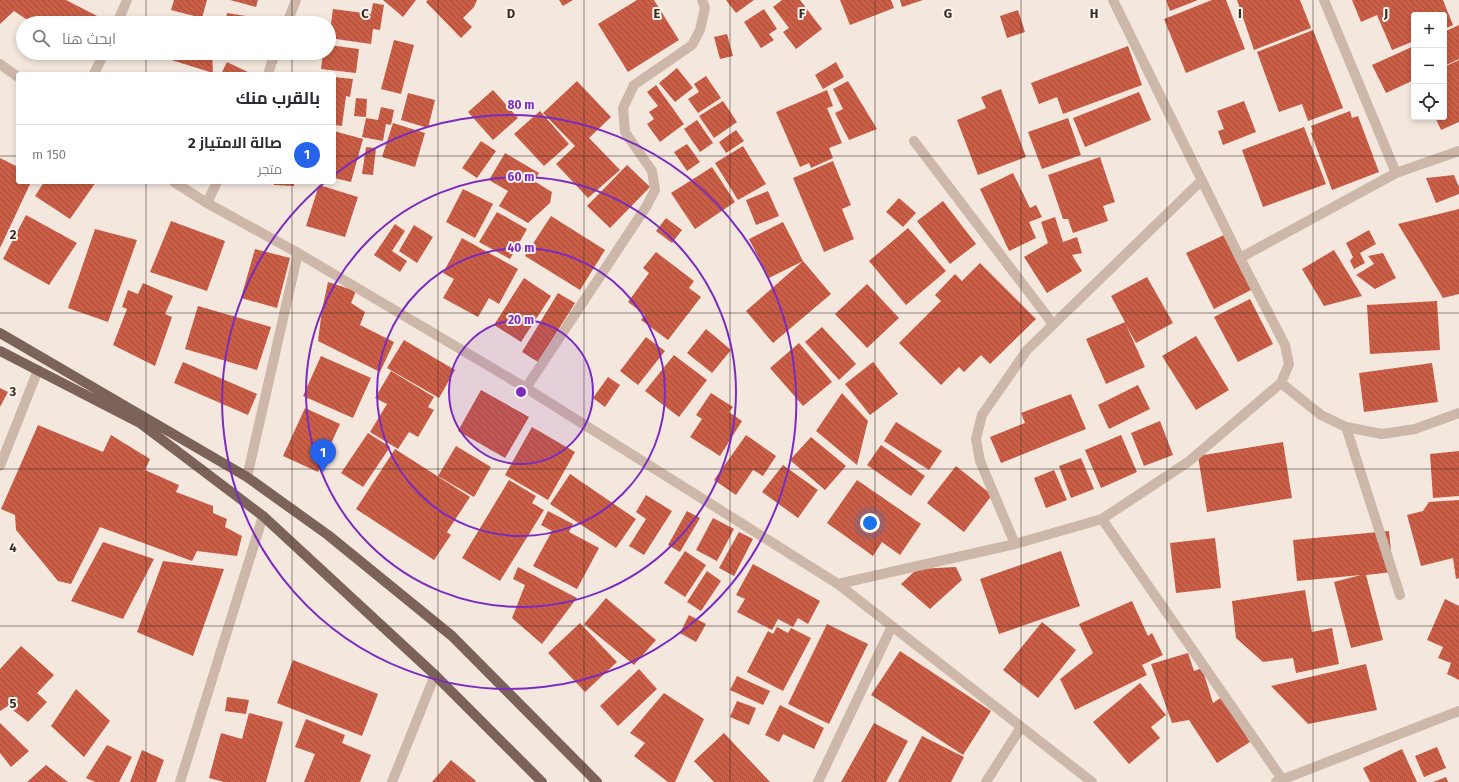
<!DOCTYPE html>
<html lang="ar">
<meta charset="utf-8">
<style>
body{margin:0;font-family:"Fira Sans",Cairo,sans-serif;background:#f7f7f7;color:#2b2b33;direction:rtl}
.controls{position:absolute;right:12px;top:12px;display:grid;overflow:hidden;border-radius:4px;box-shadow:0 2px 6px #0003}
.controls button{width:36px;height:36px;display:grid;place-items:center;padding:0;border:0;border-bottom:1px solid #e1e1e2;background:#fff;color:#2b2b33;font:20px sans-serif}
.you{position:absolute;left:870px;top:523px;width:14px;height:14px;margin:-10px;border:3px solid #fff;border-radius:50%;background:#1a73e8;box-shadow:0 0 0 6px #1a73e833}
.badge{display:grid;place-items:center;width:26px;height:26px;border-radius:50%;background:#2563eb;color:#fff;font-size:13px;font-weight:700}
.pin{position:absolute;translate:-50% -33px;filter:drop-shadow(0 1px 2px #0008)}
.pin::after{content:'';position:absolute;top:21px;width:14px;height:12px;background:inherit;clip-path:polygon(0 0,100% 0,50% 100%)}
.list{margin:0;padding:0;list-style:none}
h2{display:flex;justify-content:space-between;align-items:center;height:52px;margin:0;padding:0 16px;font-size:17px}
h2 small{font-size:13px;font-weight:400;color:#7c7c81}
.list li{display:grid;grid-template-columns:26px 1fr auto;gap:12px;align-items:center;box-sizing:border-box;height:60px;padding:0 16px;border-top:1px solid #e1e1e2}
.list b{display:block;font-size:15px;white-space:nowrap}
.list p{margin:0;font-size:13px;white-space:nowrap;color:#7c7c81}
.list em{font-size:13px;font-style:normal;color:#7c7c81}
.icon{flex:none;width:22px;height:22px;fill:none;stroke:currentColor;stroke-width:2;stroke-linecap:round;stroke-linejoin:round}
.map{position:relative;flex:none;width:1459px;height:782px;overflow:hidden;direction:ltr}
.search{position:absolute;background:#fff;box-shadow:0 2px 6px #0003;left:16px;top:16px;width:320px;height:44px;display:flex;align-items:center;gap:10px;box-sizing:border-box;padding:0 14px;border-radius:22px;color:#7c7c81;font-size:15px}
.panel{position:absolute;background:#fff;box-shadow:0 2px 6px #0003;left:16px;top:72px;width:320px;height:112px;border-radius:4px;direction:rtl}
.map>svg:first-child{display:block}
</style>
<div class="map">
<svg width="1459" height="782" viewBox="0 0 1459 782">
<defs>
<pattern id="building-back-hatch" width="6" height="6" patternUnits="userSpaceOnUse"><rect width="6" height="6" fill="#cb5e46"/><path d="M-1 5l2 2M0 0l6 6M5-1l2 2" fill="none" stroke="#a64e3a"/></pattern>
</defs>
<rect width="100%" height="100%" fill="#f4e8de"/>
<!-- building -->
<path fill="url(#building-back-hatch)" d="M0 0H66L101 18 98 23H32L14 11 0 24Z
M174 0H207L202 18 171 10Z
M230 0H258L256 7Z
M383 0H416L403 17Z
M428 0H477L474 7 463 18 472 27 461 38 426 2Z
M559 0H573L563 6Z
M637 0H654L679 40 628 72 598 24Z
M726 0H754L736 13Z
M782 0H800L822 29 796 49 783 32 789 28 773 7Z
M840 0H891L894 8 850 25Z
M900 0H923L902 7Z
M1166 0H1198L1170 11Z
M1212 0H1226L1245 49 1186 73 1164 19Z
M1237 0H1300L1311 28 1254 50Z
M1352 0H1443L1453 25 1444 29V15H1414V41L1392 50 1377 15 1361 22Z
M373 3 384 5 380 30 373 29 371 44 329 38 333 9 371 14Z
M764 9 777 29 769 34 774 40 761 48 744 22Z
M1018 10 1025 32 1007 38 1000 16Z
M227 13 252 17 251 23H225Z
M1459 25V59L1444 66V32Z
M1313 30 1343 108 1308 121 1302 104 1279 112 1257 52Z
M727 34 733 56 720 59 714 37Z
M394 40 414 45 401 94 381 89Z
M329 45 359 49 356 73 321 69 323 53H329Z
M1128 46 1142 85 1063 114 1057 97 1039 104 1031 83Z
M1414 46V80L1386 93 1372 65Z
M166 53H212L213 73 165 58Z
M1459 60V122L1441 130 1435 117H1444V67Z
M227 62 252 74H221Z
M836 62 844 77 823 89 815 75Z
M677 68 693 88 675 102 659 83Z
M706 76 721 98 698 113 688 99 699 92 694 84Z
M334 77 353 79 350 97 346 96 342 126 334 125Z
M577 81 611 117 589 138 620 170 588 198 556 164 575 146 543 113Z
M848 81 877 129 849 140 835 113 843 109 833 89Z
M656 85 684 124 660 142 647 124 654 119 649 112 658 106 647 92Z
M1001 89 1026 157 978 175 957 120 986 108 981 97Z
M493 90 518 118 493 140 468 112Z
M827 90 833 106 827 108 842 143 829 148 833 158 811 168 809 163 800 167 776 112Z
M1139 92 1151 120 1085 147 1073 118Z
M408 93 435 100 428 128 401 120Z
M356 98 367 99 366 117 354 116Z
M723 101 737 122 714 138 699 116Z
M1244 101 1256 132 1223 145 1218 131 1224 129 1217 111Z
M381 107 394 110 391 125 386 124 383 141 362 137 366 118 378 120Z
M540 111 569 144 544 166 514 134Z
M1350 111 1352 118 1358 116 1379 172 1332 190 1311 133 1313 132 1311 126Z
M1068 118 1081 155 1042 169 1028 132Z
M697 120 713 143 700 152 684 129Z
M393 123 425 133 415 167 382 157Z
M1304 127 1326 184 1263 207 1242 150Z
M736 130 744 141 726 153 719 142Z
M334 131 363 139 351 182 334 178Z
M481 141 496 151 477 178 462 168Z
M687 144 700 162 687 171 674 152Z
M743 146 766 184 738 200 715 163Z
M366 147 376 148 373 175 362 174Z
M505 153 539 173 534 181 552 192 550 203 528 223 499 206 508 191 489 180Z
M1100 157 1115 202 1103 206 1108 221 1073 233 1068 219H1063L1048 175Z
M0 158 18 167V182H31L0 248Z
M833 161 851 205 842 209 854 239 824 252 793 178Z
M627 165 650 187 610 228 587 206Z
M712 167 735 202 695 229 671 193Z
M1013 173 1030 208 1036 205 1042 217 1029 222 1036 238 1009 251 980 189Z
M1454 175 1459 187V194L1436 203 1426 178Z
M44 182H96L70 219 35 196Z
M274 182H294V186L274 185Z
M319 185 358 197 345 237 306 226Z
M463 189 493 204 475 238 446 222Z
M768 191 779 216 756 225 746 200Z
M899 198 916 213 903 227 886 212Z
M943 201 976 244 950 264 917 221Z
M1459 209V294L1443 298 1398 224Z
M497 212 527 229 510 259 479 242Z
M26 215 77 243 49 285 3 259Z
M551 216 605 250 580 290 525 256Z
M1055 217 1063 242 1077 237 1082 253 1072 255 1082 271 1047 293 1024 257 1048 243 1041 222Z
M666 218 682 230 672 243 656 231Z
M171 221 225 241 207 291 150 272Z
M783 222 803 261 831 294 773 343 746 311 803 261 769 278 749 239Z
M395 224 405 231 392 251 407 261 400 272 374 255Z
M414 225 433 237 417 263 399 251Z
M908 228 946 271 906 305 869 261Z
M95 229 137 240 108 322 68 308Z
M1369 230 1376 244 1360 253 1365 263 1354 269 1350 261 1353 257 1346 243Z
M1224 235 1251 290 1214 309 1186 253Z
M462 238 518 269 499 304 489 298 478 317 443 298 454 279 443 273Z
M255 249 290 258 277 308 241 298Z
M1334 250 1362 296 1324 306 1302 269Z
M656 252 694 281 689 288 701 297 668 340 641 320 645 315 628 302 649 273 643 268Z
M1383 253 1396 278 1375 289 1356 275 1374 264 1368 256Z
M980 263 1036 319 990 364 981 355 964 372 959 367 941 385 899 343 941 301 935 295 955 274 962 281Z
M1147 277 1173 323 1136 343 1126 325 1145 367 1106 384 1086 339 1125 322 1111 296Z
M524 278 551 296 521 342 494 325Z
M328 282 356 291 351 303 365 312 360 325 394 342 380 372 318 341 322 310Z
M143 283 173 296 165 314 172 317 155 366 113 345 127 309 122 307 128 290 138 294Z
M867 284 899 318 867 348 835 314Z
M558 293 575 303 538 362 522 352Z
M1250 299 1273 344 1238 362 1214 317Z
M1437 301 1440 350 1370 354 1367 305Z
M198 306 271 327 257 370 185 349Z
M822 327 856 364 839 380 805 342Z
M706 329 731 350 712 373 687 353Z
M1196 336 1229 390 1196 410 1162 356Z
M646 337 665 351 638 385 620 371Z
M404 340 455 370 439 398 387 368Z
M799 343 832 382 803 406 770 368Z
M674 355 707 380 679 417 645 391Z
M321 356 371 378 353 418 303 396Z
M183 362 257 394 248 415 174 383Z
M873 362 898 394 870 415 845 384Z
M1432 363 1438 402 1364 412 1359 373Z
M391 371 434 397 428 407 434 410 418 437 409 432 398 449 370 432 387 404 375 398Z
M608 377 620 385 605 407 593 398Z
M1138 385 1150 409 1109 429 1098 405Z
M0 388 8 392 0 407Z
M481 390 529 417 505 458 458 431Z
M711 393 733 407 729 412 742 421 720 456 690 437 702 419 696 415Z
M842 393 868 421 857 465 816 431Z
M1071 394 1086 429 1001 463 990 437 1025 423 1021 413Z
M305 408 340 424 318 472 283 456Z
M1160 421 1173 455 1144 466 1131 433Z
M896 422 942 451 929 470 884 441Z
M38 425 103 452 111 435 150 459 145 470 179 485 176 492 213 506V513L227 519 225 527 242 536 237 556 197 551 192 561 100 527 71 584 58 581 16 530 15 515 1 509Z
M532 427 575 452 548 500 505 475Z
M368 433 390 447 363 487 341 473Z
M746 435 776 456 763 476 753 470 736 495 714 480Z
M1121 435 1137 472 1101 488 1085 450Z
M811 437 846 466 825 490 790 460Z
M1283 442 1292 498 1207 512 1198 456Z
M881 445 925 476 911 496 867 465Z
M456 446 491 467 474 497 438 476Z
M395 449 470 497 447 532 451 535 434 560 356 509Z
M1459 451V496L1433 498 1430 454Z
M1081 458 1094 489 1071 498 1059 466Z
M783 465 818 490 798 518 762 492Z
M956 466 992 495 964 532 927 503Z
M1054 470 1067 500 1046 508 1034 478Z
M570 474 636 519 616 548 550 504Z
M509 480 536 496 532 503 544 510 500 581 462 558Z
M857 480 921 524 900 555 882 542 873 556 827 523Z
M646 495 672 511 644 555 629 546 646 519 636 512Z
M1459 500V578L1456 579 1453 558 1421 566 1407 515 1423 511 1429 502Z
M548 511 573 524 569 532 599 548 577 589 533 566 552 531 541 525Z
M687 511 700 518 680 552 668 545Z
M713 518 734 529 717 561 696 550Z
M1389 531 1393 572 1366 575 1383 640 1351 648 1334 582 1361 575 1297 581 1293 540Z
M739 532 753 539 734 576 719 568Z
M1215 538 1221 588 1176 593 1170 543Z
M103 542 154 559 123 619 71 601Z
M685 551 706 565 685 597 664 583Z
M1061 551 1080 606 999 634 980 579Z
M163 561 224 569 193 656 137 632Z
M753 564 820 601 808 624 798 618 793 627 778 619 772 630 737 612 745 599 736 595Z
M518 567 577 598 542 644 512 618 525 585 513 579Z
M956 567 962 580 930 609 901 584 917 569Z
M707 571 721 581 701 611 687 602Z
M1305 590 1312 632 1332 628 1339 664 1296 673 1293 658 1263 662 1236 638 1232 601Z
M606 598 656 640 634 665 584 624Z
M1445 599 1459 606V680L1447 674 1451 663 1438 658 1443 647 1427 640Z
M1132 601 1148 636 1152 633 1163 655 1142 665 1147 675 1075 710 1060 679 1093 653 1079 624Z
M689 615 706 624 696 642 680 633Z
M1042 622 1076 650 1038 698 1003 670Z
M580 623 617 662 585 692 548 653Z
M827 624 868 644 829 724 788 704Z
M777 627 788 633 791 628 811 638 783 691 747 672 768 631 773 634Z
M21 646 54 675 37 693 47 702 28 722 8 706 0 711V669Z
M900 651 991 711 963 755 871 695Z
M1188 653 1194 671 1202 668 1213 703 1222 697 1250 742 1217 763 1189 720 1172 723 1151 664Z
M293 660 378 694 362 736 277 703Z
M1366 664 1377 710 1308 724 1271 686Z
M639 669 657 689 618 726 600 706Z
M737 676 770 691 763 705 730 690Z
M1140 683 1166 715 1151 727 1160 738 1129 764 1093 722Z
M76 689 110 721 84 757 51 726Z
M664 693 704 719 675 782H668L634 756 645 743 630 733Z
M227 697 249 700 246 714 225 711Z
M737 701 756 708 749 725 730 717Z
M780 705 824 728 814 749 783 734 779 742 765 735Z
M249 713 283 722 266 782H224L209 778 221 733 242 739Z
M306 719 345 735 342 743 371 755 360 782H304L315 754 295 747Z
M0 723 29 751 11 767 0 753Z
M874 723 908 741 886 782H841Z
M724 733 770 782H714L694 761Z
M922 736 964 757 951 782H898Z
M107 745 132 757 119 782H95L86 778Z
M1437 747 1446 768 1424 777 1415 756Z
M1402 749 1417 782H1370L1363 768Z
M142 750 164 760 156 782H130Z
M451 760 476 781 475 782H432Z
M46 765 68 782H27Z
M1446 777 1448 782H1433Z"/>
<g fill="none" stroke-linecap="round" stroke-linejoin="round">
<!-- minor -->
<path stroke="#cdb7a9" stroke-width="10" d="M1324 0 1396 173
M117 23 127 0
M287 23 296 0
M0 64 18 77
M94 74 104 53
M268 74 275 53
M914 141 1053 324
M174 182 207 203 298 253 526 388 838 584 1092 782
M207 203 217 182
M1240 258 1396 173 1459 151
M1281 383 1321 415 1346 427 1382 434 1415 429 1459 413
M526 388 646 207 655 190 652 171 625 132 623 108 634 85 692 45 700 30 705 8 702 0
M1346 427 1400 595
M0 466 38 370
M247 477 298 253
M1102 519 1282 779
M1015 544 980 461 976 439 982 415 1027 350 1202 180
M838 584 1015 544 1102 519 1188 462 1281 383 1289 364 1285 345 1240 258 1113 0
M180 782 263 516
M392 782 435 675
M818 782 892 626
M986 782 1021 727
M1276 782 1459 711"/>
<!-- primary -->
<path stroke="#7c635a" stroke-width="10" d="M0 333 247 477 328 535 452 636 597 782
M0 351 140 423 263 516 435 675 542 782"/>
</g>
<!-- grid -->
<path fill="none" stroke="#3a2e29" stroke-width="1" stroke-opacity="0.55" d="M146 0V23M292 0V23M438 0V782M584 0V782M730 0V782M875 0V782M1021 0V782M1167 0V782M1313 0V782M146 53V74M292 53V74M0 156H18M334 156H1459M146 182V782M292 182V782M0 313H1459M0 469H1459M0 626H1459"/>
<!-- distance rings -->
<circle cx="521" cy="392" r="72" fill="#7b2cbf" fill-opacity=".12"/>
<g fill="none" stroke="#7b2cbf" stroke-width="2">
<circle cx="521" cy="392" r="72"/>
<circle cx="521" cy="392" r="144"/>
<circle cx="521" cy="392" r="215"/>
<path d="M335 174A287 287 0 1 1 325 182"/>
</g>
<g font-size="13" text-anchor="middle" font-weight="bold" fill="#3a2e29" stroke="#fbf3eb" stroke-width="4" stroke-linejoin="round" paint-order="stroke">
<text x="365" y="18">C</text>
<text x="511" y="18">D</text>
<text x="657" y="18">E</text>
<text x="802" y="18">F</text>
<text x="948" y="18">G</text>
<text x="1094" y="18">H</text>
<text x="1240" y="18">I</text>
<text x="1386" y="18">J</text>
<text x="13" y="239">2</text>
<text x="13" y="396">3</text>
<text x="13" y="552">4</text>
<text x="13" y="708">5</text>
</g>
<circle cx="521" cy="392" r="6" fill="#7b2cbf" stroke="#fbf3eb" stroke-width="2"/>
<g font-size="12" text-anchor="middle" font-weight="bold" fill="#7b2cbf" stroke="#fbf3eb" stroke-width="4" stroke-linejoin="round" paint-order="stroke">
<text x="521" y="109">80 m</text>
<text x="521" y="181">60 m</text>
<text x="521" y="252">40 m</text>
<text x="521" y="324">20 m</text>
</g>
</svg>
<div class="controls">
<button>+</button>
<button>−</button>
<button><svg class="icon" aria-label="locate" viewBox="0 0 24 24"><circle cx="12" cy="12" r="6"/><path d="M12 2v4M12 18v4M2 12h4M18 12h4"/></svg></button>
</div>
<div class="you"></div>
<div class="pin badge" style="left:323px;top:472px">1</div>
<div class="search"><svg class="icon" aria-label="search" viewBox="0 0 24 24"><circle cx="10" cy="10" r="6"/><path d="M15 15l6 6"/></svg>ابحث هنا</div>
<section class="panel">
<h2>بالقرب منك<small></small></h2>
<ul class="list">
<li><span class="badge">1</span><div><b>صالة الامتياز 2</b><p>متجر</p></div><em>150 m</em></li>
</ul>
</section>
</div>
